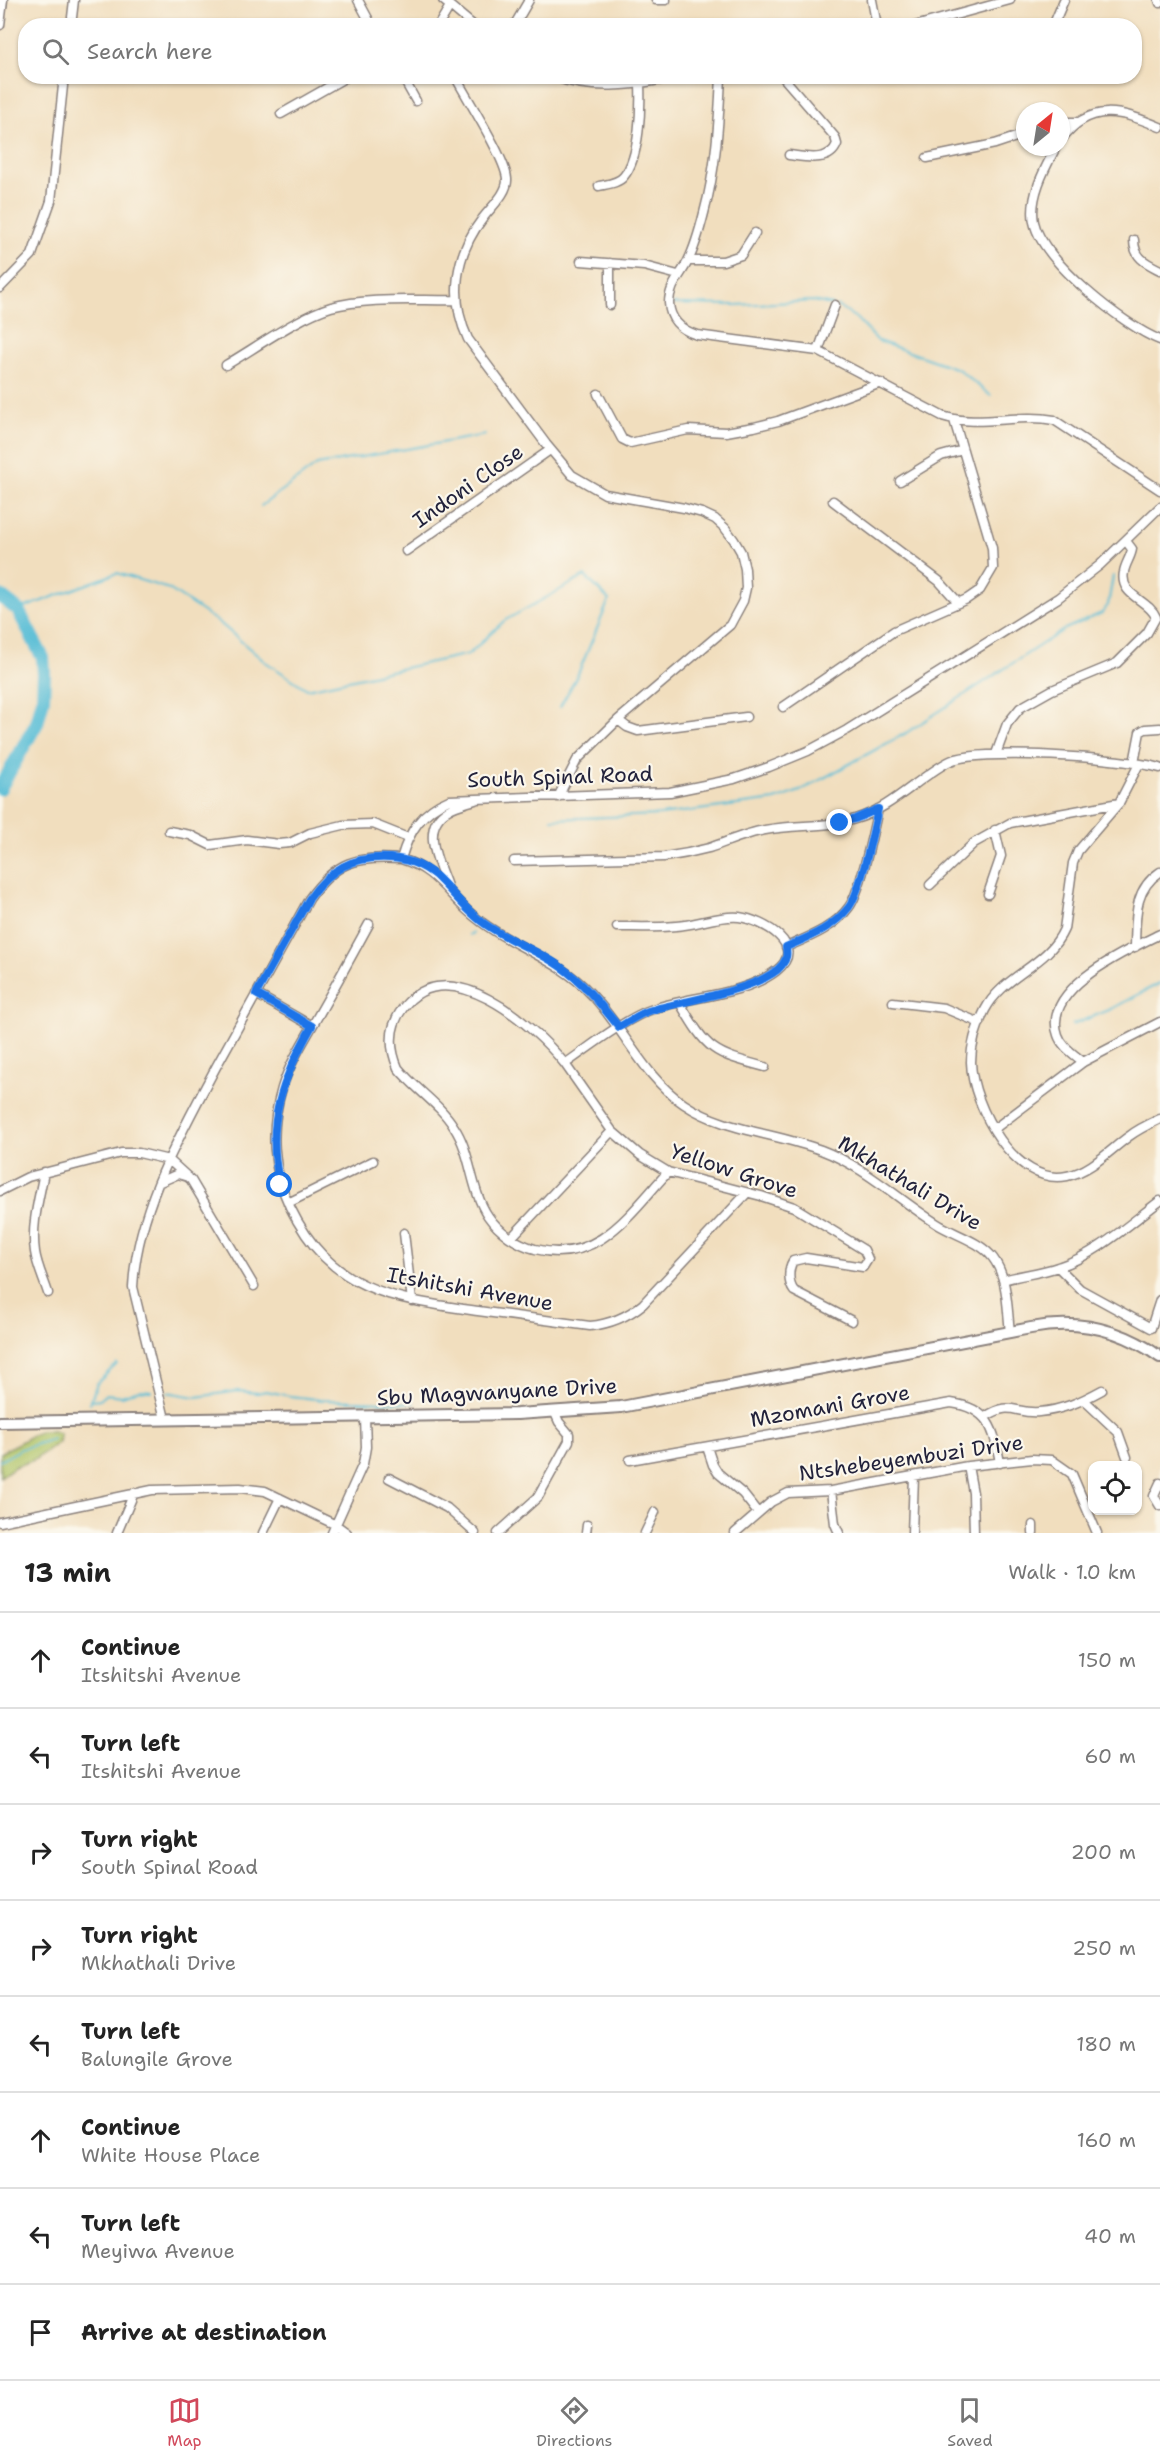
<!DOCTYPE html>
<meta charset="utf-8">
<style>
body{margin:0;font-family:"Shantell Sans",sans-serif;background:#f2f2f2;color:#222}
.controls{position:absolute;right:18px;bottom:18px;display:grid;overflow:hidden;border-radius:12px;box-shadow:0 2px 4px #0004}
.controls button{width:54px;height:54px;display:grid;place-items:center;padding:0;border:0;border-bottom:2px solid #e0e0e0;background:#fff;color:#222;font:30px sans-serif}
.compass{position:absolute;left:1016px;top:102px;width:54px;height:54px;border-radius:50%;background:#fff;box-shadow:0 2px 4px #0004;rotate:30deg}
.stop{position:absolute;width:18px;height:18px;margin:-14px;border:4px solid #1a73e8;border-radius:50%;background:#fff}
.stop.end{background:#1a73e8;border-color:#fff;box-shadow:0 2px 6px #0008}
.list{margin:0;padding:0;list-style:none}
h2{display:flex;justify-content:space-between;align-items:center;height:78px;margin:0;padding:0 24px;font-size:26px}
h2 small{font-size:20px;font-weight:400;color:#767676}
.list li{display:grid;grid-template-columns:39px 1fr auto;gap:18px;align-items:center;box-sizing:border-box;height:96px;padding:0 24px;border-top:2px solid #e0e0e0}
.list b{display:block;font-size:22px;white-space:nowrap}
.list p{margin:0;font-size:20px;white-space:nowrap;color:#767676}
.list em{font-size:20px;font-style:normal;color:#767676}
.icon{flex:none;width:33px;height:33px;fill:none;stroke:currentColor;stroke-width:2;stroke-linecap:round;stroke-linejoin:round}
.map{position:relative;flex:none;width:1160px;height:1533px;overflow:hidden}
.search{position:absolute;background:#fff;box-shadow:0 2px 4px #0004;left:18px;right:18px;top:18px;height:66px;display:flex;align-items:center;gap:15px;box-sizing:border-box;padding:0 21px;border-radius:24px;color:#767676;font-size:22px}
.sheet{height:846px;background:#fff}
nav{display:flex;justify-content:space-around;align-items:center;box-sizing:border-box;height:84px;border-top:2px solid #e0e0e0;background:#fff;font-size:16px;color:#767676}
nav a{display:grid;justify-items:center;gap:3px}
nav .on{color:#d1495b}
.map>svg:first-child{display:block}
</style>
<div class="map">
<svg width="1160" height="1533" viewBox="0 0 1160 1533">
<rect width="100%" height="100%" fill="#fbf7ec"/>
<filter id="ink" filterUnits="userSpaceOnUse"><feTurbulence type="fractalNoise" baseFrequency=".0167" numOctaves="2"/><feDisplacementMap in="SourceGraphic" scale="12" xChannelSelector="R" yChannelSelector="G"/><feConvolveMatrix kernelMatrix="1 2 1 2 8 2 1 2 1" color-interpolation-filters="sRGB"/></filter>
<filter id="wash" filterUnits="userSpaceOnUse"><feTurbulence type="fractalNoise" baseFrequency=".008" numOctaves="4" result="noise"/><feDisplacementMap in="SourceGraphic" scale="24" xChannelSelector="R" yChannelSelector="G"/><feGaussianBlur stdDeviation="1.35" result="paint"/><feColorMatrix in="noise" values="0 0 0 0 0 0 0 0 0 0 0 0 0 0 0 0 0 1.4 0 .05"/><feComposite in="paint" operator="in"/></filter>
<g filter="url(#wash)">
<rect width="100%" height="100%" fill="#f1debe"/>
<!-- green -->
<path fill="#b1c569" stroke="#6a7452" stroke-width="1.5" d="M40 1431H54L60 1434 59 1442 34 1460 16 1466 0 1477V1453Z"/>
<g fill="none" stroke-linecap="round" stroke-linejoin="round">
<!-- stream -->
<path stroke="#58bdd6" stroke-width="2" d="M673 304 736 305 813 301 832 305
M837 306 856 318 878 341 958 369 991 396
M261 506 317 465 485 435
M18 610 117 573 169 589 221 624 264 661 307 689 469 654 504 621 585 576 609 600 578 674 560 707
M552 819 660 815 775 800 800 791 906 733 1065 629 1102 613 1108 605 1113 576
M469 935 473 933
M1072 1025 1109 1010 1160 983
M167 1392 196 1397 238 1391 257 1393 266 1391 290 1396 324 1400 414 1403
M91 1400 100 1399 106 1394 122 1396 139 1390 151 1391
M90 1403 97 1383 117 1364
M0 1461 21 1449 53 1439"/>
<!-- river -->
<path stroke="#58bdd6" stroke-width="14" d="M0 596 18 610 43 658 44 674 43 699 37 723 0 788"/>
</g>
</g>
<g filter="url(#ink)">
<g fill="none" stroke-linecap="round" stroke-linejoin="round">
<defs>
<path id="minor" d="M358 0 372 26
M443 0 474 26
M656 0H666
M872 0 877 26
M1159 0 1160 3
M0 25 3 0
M71 26 74 0
M438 26 450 6
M514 26 529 0
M915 26 1010 0
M1053 26 1064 0
M402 76 416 101
M455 76C466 97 506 159 507 179 508 193 491 207 483 218 455 254 449 298 468 339L546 444 572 475 605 494 684 508 702 513 715 519 725 528 734 540 741 552 745 569 746 588 743 601 730 625 618 720 577 760 558 797
M552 76C595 92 636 85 680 76
M721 76C719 122 716 169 704 213 700 229 695 247 688 261 681 275 669 286 669 303 670 320 681 330 697 335L818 351 942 416C979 428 1017 413 1054 420L1160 490
M782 76 835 137 837 144C830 163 805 157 789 155
M281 114 348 76
M1061 122H1078
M1061 140C1090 101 1122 111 1160 127
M1056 147C1045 168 1029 197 1034 222 1042 261 1124 326 1160 340
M927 158 995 144 1025 134
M599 186C608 184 619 183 624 176 640 157 641 108 640 84
M1134 240C1134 258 1146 263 1160 270
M581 261 644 266 678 275
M688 261H723L741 255 755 233
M610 263V305
M0 288 32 255 51 201 64 76
M818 351 835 305
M226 365C255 348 300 316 331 307 367 297 419 301 456 300
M598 394 622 439 630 443 688 430 726 432 754 427 778 421 881 383
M900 481 941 456 963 450
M833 501 939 581 958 602
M406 551 550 450
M783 707 894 631 967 599 980 590 993 568 992 548 954 420
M618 720 627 727 638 731 746 717
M996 754 1007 724 1020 708 1052 690 1117 663 1147 633 1156 617C1148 599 1119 596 1124 572 1125 564 1131 557 1132 549L1126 541
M1134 763 1140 732 1145 729 1160 728
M1139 764 1119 803 1078 851 1073 863 1064 929C1048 966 1003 975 985 1010 977 1026 971 1044 971 1062 972 1106 1016 1187 1067 1176 1091 1171 1109 1151 1128 1137 1138 1129 1149 1124 1160 1119
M169 831 190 835 210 845 247 840 279 844 290 843 310 833 343 825 373 824 408 838
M401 859C434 869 444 889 468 911 505 945 556 956 591 994 624 1028 643 1077 684 1104 724 1131 776 1133 821 1150 864 1166 900 1201 939 1225 956 1235 981 1242 993 1258 1008 1278 1007 1308 1010 1332
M514 861 664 857C679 855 694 852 709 848 727 842 746 833 765 830 795 824 826 828 855 819 890 809 917 779 948 762 975 747 1128 758 1160 768
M930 885 974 843 1010 823 1119 803
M447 886C439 863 419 827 448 810 456 805 466 803 475 800
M988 894 1001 856 995 830
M369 924C351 957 333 990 314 1023 302 1044 289 1065 282 1088 270 1128 272 1170 290 1207 331 1292 393 1299 478 1311 515 1316 553 1321 590 1326 611 1324 627 1317 643 1304L747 1193
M617 927C636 927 656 928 676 926 697 925 718 915 739 917 763 920 809 946 776 971 740 998 685 995 645 1012 617 1025 591 1046 565 1064L612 1131 640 1155 668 1172 761 1196 794 1207 864 1250 868 1259 863 1267 806 1258 793 1261C788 1269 788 1283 794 1291L852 1321
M786 947C809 937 834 928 849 907 861 891 873 831 878 809
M1135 947C1136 918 1133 890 1160 872
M256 994 312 1026
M893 1002 944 1008 980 1023
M680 1003C708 1051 712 1053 765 1067
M1083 1062C1074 1054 1062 1047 1058 1035 1041 988 1128 950 1160 934
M565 1064C534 1025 447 949 403 1008 389 1026 389 1047 398 1068 415 1089 440 1104 454 1127 472 1154 470 1189 488 1216 499 1232 517 1244 535 1249 598 1265 630 1213 668 1172
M994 1129 1083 1062 1160 1022
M44 1172C39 1199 31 1225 35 1252 37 1266 44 1280 48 1293
M160 1182 178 1174 188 1177
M0 1191 28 1177 121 1153H139L169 1160 191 1180 254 1286
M288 1203 373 1161
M404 1233 412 1301
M511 1238 612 1131
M1058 1267 1080 1289 1151 1328 1160 1300
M1003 1280C1021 1275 1041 1273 1058 1267 1096 1255 1129 1224 1160 1201
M1084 1400 1118 1432 1127 1457
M985 1417C1011 1400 1014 1414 1039 1412 1063 1410 1082 1401 1102 1390
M165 1419 133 1287C137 1209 180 1135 216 1067 247 1011 278 955 309 899 336 861 356 856 401 859 409 831 422 811 449 800L670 792 734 779 769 767 808 751 847 730 1058 598 1100 565 1160 507
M707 1447 713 1465 718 1473 743 1494 758 1513
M630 1460 951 1403C989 1408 994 1429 1000 1463
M968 1466 973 1493 974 1533
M389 1478 447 1508 475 1533
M1160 1483 1154 1496 1160 1506
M831 1491 835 1524 839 1533
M0 1522 152 1490 240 1488 265 1491 336 1525 347 1533
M117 1533 134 1493
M263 1533 280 1498
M332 1533 363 1464 366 1447 365 1418
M498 1533 538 1497 569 1441V1434L559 1422 555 1413
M586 1533 587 1525
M645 1533 655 1512
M735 1533 771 1502 788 1493 831 1491 968 1466 1032 1459 1052 1460 1072 1474 1097 1533
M912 1533 914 1476
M1033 1533V1525"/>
<path id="major" d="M0 1422 517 1414 621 1407 1031 1328C1079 1319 1121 1329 1160 1357"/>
</defs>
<!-- minor casing -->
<use href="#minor" stroke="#8a807c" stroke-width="11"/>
<!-- major casing -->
<use href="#major" stroke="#8a807c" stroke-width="14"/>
<!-- minor -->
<use href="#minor" stroke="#fff" stroke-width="8"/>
<!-- major -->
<use href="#major" stroke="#fff" stroke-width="10"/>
</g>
</g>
<g fill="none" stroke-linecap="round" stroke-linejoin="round" filter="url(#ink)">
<!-- route -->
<path stroke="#1a73e8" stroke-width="8" d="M280 1185C265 1124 282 1079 312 1026L256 994 309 899C330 869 352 856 390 858 407 859 423 865 436 876 453 892 466 911 485 924 509 941 538 950 561 967 584 983 601 1005 619 1027 630 1021 640 1013 652 1010 682 1001 764 989 782 965 787 959 787 954 786 947 809 937 833 928 849 907 861 891 873 832 878 809L855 819 840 823"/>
</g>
<g text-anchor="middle" stroke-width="4.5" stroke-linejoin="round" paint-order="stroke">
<!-- street labels -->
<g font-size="21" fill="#22223b" stroke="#fbf7ec">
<text transform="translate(468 486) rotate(-35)" y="7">Indoni Close</text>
<text transform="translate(560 777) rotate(-2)" y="7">South Spinal Road</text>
<text transform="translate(734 1171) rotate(18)" y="7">Yellow Grove</text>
<text transform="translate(910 1183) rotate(31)" y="7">Mkhathali Drive</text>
<text transform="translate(470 1289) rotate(10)" y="7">Itshitshi Avenue</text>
<text transform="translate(497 1392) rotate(-3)" y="7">Sbu Magwanyane Drive</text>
<text transform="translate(830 1406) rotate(-10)" y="7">Mzomani Grove</text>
<text transform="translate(911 1458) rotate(-8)" y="7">Ntshebeyembuzi Drive</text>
</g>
</g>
</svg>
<div class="controls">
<button><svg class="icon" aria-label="locate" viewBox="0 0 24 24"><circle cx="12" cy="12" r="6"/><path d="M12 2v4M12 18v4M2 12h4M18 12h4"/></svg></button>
</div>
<svg class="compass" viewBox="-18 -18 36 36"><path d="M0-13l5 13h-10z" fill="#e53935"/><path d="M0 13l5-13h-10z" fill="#767676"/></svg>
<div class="stop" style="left:280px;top:1185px"></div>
<div class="stop end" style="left:840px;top:823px"></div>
<div class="search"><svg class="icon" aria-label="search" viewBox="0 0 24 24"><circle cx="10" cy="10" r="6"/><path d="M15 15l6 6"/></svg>Search here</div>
</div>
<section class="sheet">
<h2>13 min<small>Walk · 1.0 km</small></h2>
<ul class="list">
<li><svg class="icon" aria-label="ahead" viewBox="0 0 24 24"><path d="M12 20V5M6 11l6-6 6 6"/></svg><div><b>Continue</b><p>Itshitshi Avenue</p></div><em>150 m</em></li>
<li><svg class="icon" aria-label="left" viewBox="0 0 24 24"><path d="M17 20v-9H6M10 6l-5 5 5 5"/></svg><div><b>Turn left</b><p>Itshitshi Avenue</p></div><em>60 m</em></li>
<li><svg class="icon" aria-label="right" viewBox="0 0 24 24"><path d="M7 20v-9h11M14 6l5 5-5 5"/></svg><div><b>Turn right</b><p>South Spinal Road</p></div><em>200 m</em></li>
<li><svg class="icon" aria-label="right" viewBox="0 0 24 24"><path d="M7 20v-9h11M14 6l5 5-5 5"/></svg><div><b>Turn right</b><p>Mkhathali Drive</p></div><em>250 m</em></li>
<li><svg class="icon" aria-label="left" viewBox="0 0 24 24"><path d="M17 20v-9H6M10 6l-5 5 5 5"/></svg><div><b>Turn left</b><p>Balungile Grove</p></div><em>180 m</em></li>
<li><svg class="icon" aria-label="ahead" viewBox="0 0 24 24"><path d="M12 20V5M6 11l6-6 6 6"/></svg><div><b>Continue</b><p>White House Place</p></div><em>160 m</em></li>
<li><svg class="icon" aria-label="left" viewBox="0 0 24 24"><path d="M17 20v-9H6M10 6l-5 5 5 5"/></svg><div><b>Turn left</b><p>Meyiwa Avenue</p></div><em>40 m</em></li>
<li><svg class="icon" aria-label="arrive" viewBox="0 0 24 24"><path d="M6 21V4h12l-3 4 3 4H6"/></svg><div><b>Arrive at destination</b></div></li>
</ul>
</section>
<nav>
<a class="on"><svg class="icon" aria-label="map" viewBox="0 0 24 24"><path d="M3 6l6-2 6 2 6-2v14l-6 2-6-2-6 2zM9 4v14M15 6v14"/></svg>Map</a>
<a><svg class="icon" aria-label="directions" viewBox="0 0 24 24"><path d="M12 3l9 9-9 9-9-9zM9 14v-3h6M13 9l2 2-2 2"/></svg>Directions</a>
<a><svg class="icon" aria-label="saved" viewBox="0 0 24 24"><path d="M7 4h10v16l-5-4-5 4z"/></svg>Saved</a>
</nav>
